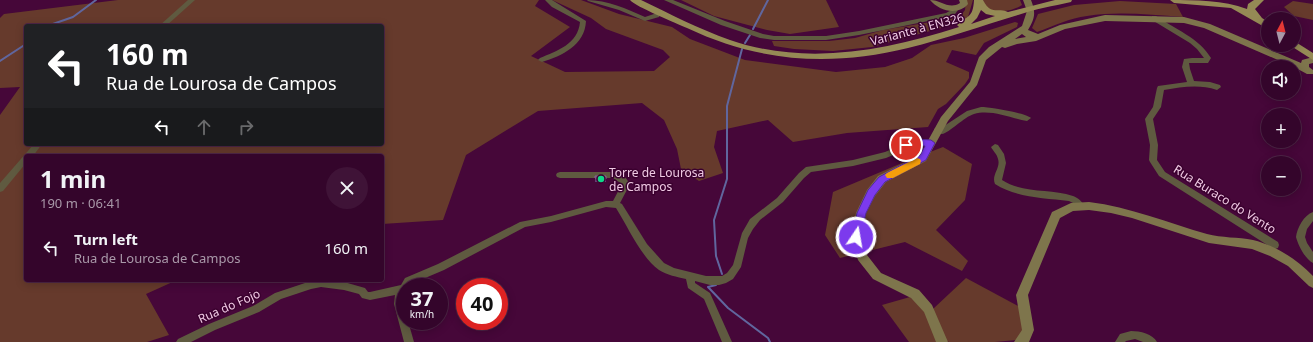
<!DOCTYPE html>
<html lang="en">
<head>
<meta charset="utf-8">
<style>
	:root { --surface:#34052b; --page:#3f1337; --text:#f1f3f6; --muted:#a999a9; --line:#4e2647 }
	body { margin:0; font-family:"Noto Sans",sans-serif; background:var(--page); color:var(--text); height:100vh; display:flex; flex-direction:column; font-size:15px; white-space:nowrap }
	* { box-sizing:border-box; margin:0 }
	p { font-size:13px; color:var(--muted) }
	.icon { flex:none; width:22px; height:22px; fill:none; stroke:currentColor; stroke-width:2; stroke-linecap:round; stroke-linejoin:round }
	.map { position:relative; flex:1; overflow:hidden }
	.drawer { position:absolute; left:24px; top:154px; width:360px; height:128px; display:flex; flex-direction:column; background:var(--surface); border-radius:4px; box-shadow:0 2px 10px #0003,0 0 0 1px var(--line) }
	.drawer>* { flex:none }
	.hud { position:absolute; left:24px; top:24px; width:360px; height:122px; border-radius:4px; box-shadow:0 2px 10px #0003,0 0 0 1px var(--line); background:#202124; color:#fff; overflow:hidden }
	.needle { width:26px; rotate:7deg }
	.tools { position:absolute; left:1261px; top:12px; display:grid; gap:8px }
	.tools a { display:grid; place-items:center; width:40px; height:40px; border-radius:50%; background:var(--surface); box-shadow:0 2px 10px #0003,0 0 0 1px var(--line); font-size:20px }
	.speed { position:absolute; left:396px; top:278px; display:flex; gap:8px; font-size:20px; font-weight:700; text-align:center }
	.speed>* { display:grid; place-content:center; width:52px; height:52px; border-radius:50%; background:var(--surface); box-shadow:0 2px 10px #0003,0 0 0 1px var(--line); line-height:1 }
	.speed small { font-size:10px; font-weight:400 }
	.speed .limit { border:6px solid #d22; background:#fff; color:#111 }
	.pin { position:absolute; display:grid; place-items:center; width:34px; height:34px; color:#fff; margin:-17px; border:2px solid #fff; border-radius:50%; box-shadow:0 1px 4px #0007 }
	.me { position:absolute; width:44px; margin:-22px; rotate:12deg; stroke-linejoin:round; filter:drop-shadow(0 0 3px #0008) }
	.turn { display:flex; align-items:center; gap:14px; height:84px; padding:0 16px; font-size:18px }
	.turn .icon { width:52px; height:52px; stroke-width:2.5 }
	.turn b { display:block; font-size:28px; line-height:34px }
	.lanes { display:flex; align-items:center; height:38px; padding:0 16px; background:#0003; justify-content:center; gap:20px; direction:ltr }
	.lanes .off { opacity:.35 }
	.round { display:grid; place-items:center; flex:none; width:42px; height:42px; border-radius:21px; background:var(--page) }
	.headline { display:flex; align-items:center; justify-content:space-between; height:68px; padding:0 16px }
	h1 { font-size:24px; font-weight:700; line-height:30px }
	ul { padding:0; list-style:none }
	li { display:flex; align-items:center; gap:12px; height:52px; padding:0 16px }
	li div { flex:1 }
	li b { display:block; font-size:15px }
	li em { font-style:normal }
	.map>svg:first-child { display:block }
	.green { fill:#663a2c; fill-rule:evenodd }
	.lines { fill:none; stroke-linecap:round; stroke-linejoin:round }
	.stream { stroke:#60669e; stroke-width:2 }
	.street { fill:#5f5a40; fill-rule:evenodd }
	.secondary { fill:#7e754c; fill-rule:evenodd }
	.primary { fill:#958a55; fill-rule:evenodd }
	.wall { fill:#693c75 }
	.building { fill:#774b81; stroke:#8a5f90 }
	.route { fill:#7c3aed; stroke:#51269a }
	.slow { fill:#f59e0b }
	.poi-dot { fill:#0fd98a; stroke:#3b002f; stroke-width:1.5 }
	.labels { text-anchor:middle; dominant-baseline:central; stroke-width:3; stroke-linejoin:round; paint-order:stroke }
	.street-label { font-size:12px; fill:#efc9e3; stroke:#3b002f }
	.poi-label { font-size:12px; fill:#efc9e3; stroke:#3b002f; text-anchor:start }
</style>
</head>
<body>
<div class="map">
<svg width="1313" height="342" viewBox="0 0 1313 342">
	<rect width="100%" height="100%" fill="#460739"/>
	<g class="green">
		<path d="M118 0H539L535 6 570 27 531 56 565 72 654 71 670 57 663 50 606 29 591 18 552 0H581L619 14 672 27 690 39 745 60 836 72 885 67 912 58 931 45 964 38 1015 22 1018 23 1017 27 984 43 976 55 952 50 946 62 969 72V78L965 84 946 104 938 109 928 127 847 133 793 142 768 120 717 131 714 147 723 173 699 181 681 169 677 149 664 120 642 103 538 111 466 155 443 220 382 224V156H26V280H177L146 294 169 335 147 342H0V115L20 87 0 88V18L4 14ZM26 26H382V144H26Z"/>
		<polygon points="681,0 826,0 839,27 790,34 767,30 714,16"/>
		<polygon points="966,0 973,0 968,17 952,25 872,47 833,51 794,49 774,46 772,41 829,41 855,38 883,30 960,17 965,10"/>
		<path d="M983 0H1020L1022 5C1013 11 1001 12 991 12L984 4Z"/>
		<path d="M1120 1 1176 4 1183 17C1151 15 1119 11 1087 16 1070 18 1054 26 1037 32L1032 28 1038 14 1074 5Z"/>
		<polygon points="1293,1 1313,4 1313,20 1294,16 1284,7"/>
		<polygon points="943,147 972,164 965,200 936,230 968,261 962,271 905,242 840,258 825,235 833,192 902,163"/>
		<polygon points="966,278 1020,307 1023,333 1016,340 995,342 949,342 943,339 933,309"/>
		<polygon points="910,297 924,310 939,342 909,342 882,305"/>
	</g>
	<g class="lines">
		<g class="stream">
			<polyline points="47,26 73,17 96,0"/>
			<polyline points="753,29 768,0"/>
			<polyline points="745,43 750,35"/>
			<polyline points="0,61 26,44"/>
			<polyline points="722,274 716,256 714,220 727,179 727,106 742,49"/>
			<polyline points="716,285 708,287 728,308 768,338 770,342"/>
		</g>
		<g class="street">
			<polygon points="188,0 195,0 166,26 159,26"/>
			<path d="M545 0H552L586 21C585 45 562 56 542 62L538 60 540 58C557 51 578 44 580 22L552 7Z"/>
			<path d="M587 0C607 0 627 9 645 17L657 13 660 15 659 17 645 21 619 10 588 1Z"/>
			<polygon points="664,0 673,0 725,21 763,34 774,36 826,36 859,31 946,13 955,8 958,10 955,14 948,17 859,35 826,40 774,40 760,38 721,25"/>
			<path d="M1152 16H1156C1175 29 1199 38 1211 58L1208 63H1189L1190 69 1194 81 1210 82 1220 85 1221 87 1217 90C1199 84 1182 87 1164 90L1161 107 1153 119 1158 145 1157 160 1165 172 1278 242 1279 245 1278 248 1275 249 1272 248 1159 176 1150 162 1149 160 1150 145 1145 119 1153 107 1157 88 1158 86 1187 82 1182 67 1184 59 1192 58H1204L1197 49 1190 43 1152 20Z"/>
			<path d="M981 107C990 107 1026 113 1031 118L1027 121C1010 118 991 109 974 114 964 117 949 133 942 134 939 134 936 132 934 130L935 128H941L967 111Z"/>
			<path d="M916 139 931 140 935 143 931 146 917 145 886 158 853 166 811 172 804 178 783 202 760 220 753 229 748 238 741 267 733 279 726 283 719 285H710L695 281V283L710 293 732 342H722L704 299 688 288 686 279C677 277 667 275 659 270 641 257 628 227 616 208L606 207 551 222 525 227 444 270 411 284 409 287H405V293L404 296 405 321H408L414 342H404L394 304 395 295 370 300 362 298 359 294 344 290 321 287 311 289 281 299 259 312 215 330 191 342H176L178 339 209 324 253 306 275 293 311 281 328 280 344 282 365 288 368 292H370L401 285 405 278 438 264 520 222 551 216 606 201H613L622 184 613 178H560L557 177 556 175 557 173 560 172H613L625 177 630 184 620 203 622 204 647 244 664 263 674 268 706 276H722L727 273 733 265 742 233 750 219 777 198 799 173 806 167 853 160 885 152Z"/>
			<polygon points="34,144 42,144 33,156 26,156 26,163 3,191 0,192 0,183"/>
			<path d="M995 144 998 145 1004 154 1006 163 1002 180C1024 194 1050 188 1073 196 1078 198 1082 201 1085 207L1084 209H1078L1073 203 1069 201C1044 198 1017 198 995 184 991 175 1001 168 998 159 997 154 993 151 991 147Z"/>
			<path d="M1313 212V221L1307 229 1305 237 1307 243 1313 252V263C1305 259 1298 245 1296 237 1297 228 1304 215 1313 212Z"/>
			<path d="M1131 331C1140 331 1153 334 1157 342H1143L1135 339 1126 341 1125 342H1115L1120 334Z"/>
		</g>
		<g class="secondary">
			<path d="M930 0C941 0 949 10 960 3L959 0H967L968 4C958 16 939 11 930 0Z"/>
			<path d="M1023 0H1031C1036 13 1035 18 1028 30L1038 34 1060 25 1105 15 1184 17 1210 24 1301 63 1302 60 1313 57V63L1309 64V67L1313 70V74H1307L1294 67 1204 28 1184 23 1105 21 1065 29 1036 41 1017 44 1005 48 1002 47 986 60 977 85 948 121 926 161 886 182 875 196 866 213 861 237 867 255 881 273 919 290 932 305 948 342H936L924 312 911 298 873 279 858 260 851 237 856 213 867 190 878 176 920 155 941 117 970 82 979 57 989 47 1022 26 1027 11ZM1022 34 1026 37 1015 39Z"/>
			<path d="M1089 202C1130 207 1168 223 1207 234 1222 238 1238 237 1253 240 1277 246 1296 259 1313 276V288L1309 286 1288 266 1270 256 1252 249 1209 243 1132 218 1111 213 1089 210 1073 211 1060 218 1028 295 1034 330 1029 342H1014L1022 330 1016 295 1052 212 1071 203Z"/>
		</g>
		<g class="primary">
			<path d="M630 0H641C670 14 699 29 730 40 806 66 884 51 959 27L957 25C967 15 973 19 974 0H983C991 16 997 7 1008 12L1055 0H1072L1071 2C1053 6 1035 9 1018 15 981 26 945 39 908 48 830 67 759 62 687 28 676 23 636 7 630 0ZM981 10 986 14 995 16 971 24 977 18Z"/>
			<path d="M1170 0C1196 0 1223 0 1247 9L1248 4 1254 0H1264L1255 9 1262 18 1268 22V29L1231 8 1174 3Z"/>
			<polygon points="1294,41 1313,53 1313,60 1291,46 1290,45 1294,45"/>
		</g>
	</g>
	<polygon class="wall" points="606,176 606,182 595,182 595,178"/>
	<polygon class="building" points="595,176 606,176 606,179 595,178"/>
	<polygon class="route" points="916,139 931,140 935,143 926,160 885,182 875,195 866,213 860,240 853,240 852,237 857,213 868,190 879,177 920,155 925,146 916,146 906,149 901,145 903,143"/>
	<polygon class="slow" points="917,158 920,159 921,161 920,164 893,178 887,178 885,175 887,173"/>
	<circle class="poi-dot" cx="601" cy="179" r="4"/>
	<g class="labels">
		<g class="street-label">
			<text transform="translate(917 29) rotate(-15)">Variante à EN326</text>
			<text transform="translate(1225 199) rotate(32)">Rua Buraco do Vento</text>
			<text transform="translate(229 306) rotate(-24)">Rua do Fojo</text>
		</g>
		<g class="poi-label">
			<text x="609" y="172">Torre de Lourosa<tspan x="609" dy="14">de Campos</tspan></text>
		</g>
	</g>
</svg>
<div class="tools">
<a><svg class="needle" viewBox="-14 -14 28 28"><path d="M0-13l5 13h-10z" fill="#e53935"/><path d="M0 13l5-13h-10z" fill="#a999a9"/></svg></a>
<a><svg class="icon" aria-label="sound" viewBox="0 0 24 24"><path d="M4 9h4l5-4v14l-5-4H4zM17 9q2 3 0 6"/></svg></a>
<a>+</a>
<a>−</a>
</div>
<div class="speed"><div>37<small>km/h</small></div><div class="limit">40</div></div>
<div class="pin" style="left:906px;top:145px;background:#d93025"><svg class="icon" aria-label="arrive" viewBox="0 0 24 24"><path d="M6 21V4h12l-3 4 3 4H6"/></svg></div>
<svg class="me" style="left:856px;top:237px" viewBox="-20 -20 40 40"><circle r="17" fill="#7c3aed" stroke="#fff" stroke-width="3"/><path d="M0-11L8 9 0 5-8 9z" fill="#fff"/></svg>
<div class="hud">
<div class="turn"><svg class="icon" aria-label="left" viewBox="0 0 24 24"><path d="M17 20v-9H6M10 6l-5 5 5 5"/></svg><div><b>160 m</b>Rua de Lourosa de Campos</div></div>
<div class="lanes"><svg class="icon" aria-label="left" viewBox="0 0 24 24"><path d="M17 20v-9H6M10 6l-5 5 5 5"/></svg><svg class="icon off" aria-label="ahead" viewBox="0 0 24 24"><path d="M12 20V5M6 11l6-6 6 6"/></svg><svg class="icon off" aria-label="right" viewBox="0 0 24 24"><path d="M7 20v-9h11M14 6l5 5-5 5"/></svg></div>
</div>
<section class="drawer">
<div class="headline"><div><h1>1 min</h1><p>190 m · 06:41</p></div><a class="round"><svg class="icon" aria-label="close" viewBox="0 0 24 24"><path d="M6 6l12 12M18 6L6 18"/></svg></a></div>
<ul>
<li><svg class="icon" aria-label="left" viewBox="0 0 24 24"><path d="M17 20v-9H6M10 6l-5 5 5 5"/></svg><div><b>Turn left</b><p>Rua de Lourosa de Campos</p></div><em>160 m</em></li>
</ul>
</section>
</div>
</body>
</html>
